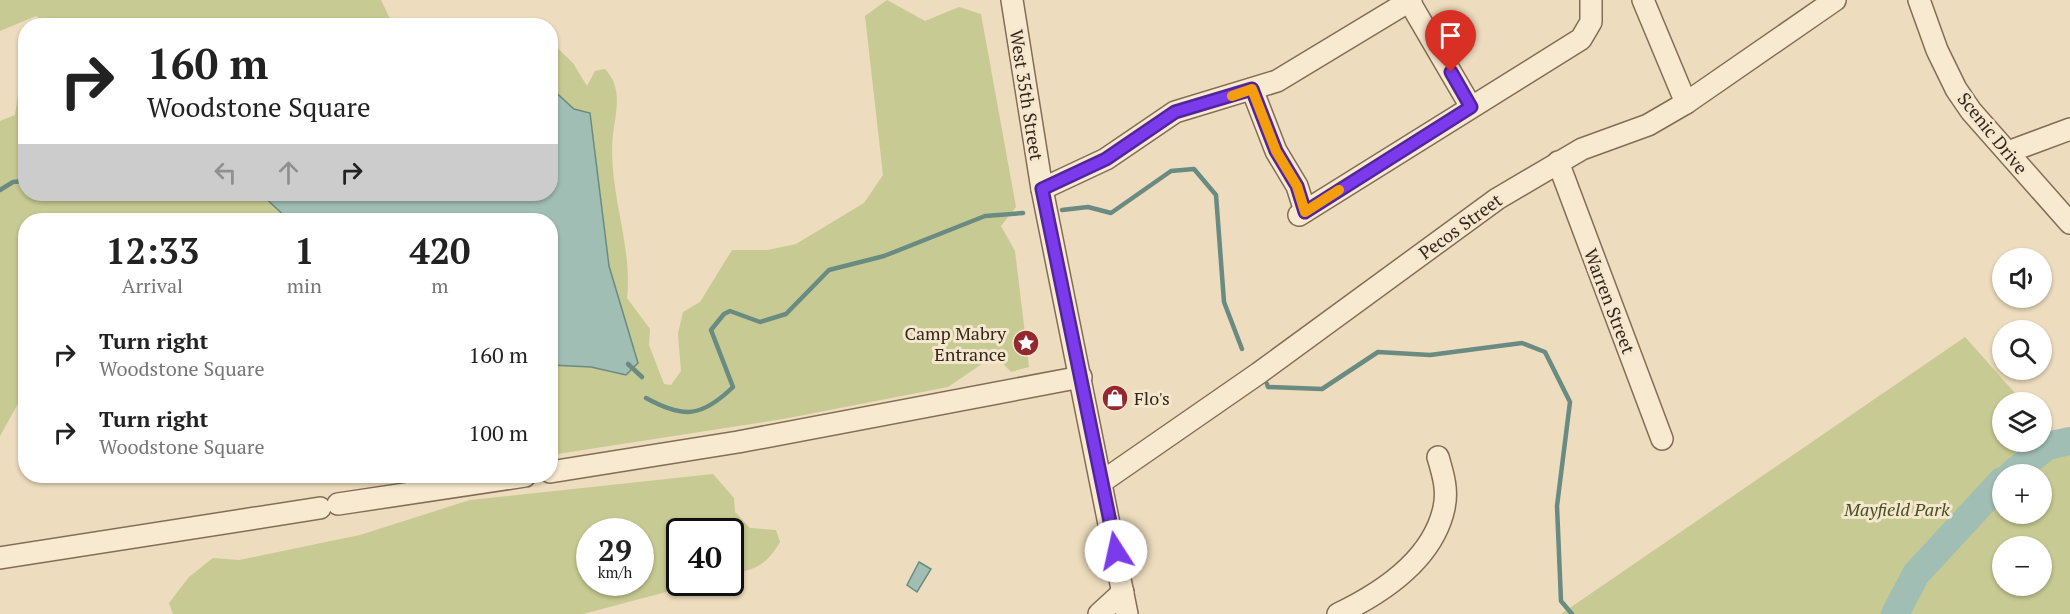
<!DOCTYPE html>
<html lang="en">
<head>
<meta charset="utf-8">
<style>
	:root { --surface:#fff; --page:#f6f6f6; --text:#222; --muted:#767676 }
	body { margin:0; font-family:"PT Serif",serif; background:var(--page); color:var(--text); height:100vh; display:flex; flex-direction:column; font-size:22px; white-space:nowrap }
	* { box-sizing:border-box; margin:0 }
	p { font-size:20px; color:var(--muted) }
	.icon { flex:none; width:33px; height:33px; fill:none; stroke:currentColor; stroke-width:2; stroke-linecap:round; stroke-linejoin:round }
	.map { position:relative; flex:1; overflow:hidden }
	.side { position:absolute; left:18px; top:213px; width:540px; height:270px; display:flex; flex-direction:column; background:var(--surface); border-radius:24px; box-shadow:0 2px 4px #0004 }
	.side>* { flex:none }
	.hud { position:absolute; left:18px; top:18px; width:540px; height:183px; border-radius:24px; box-shadow:0 2px 4px #0004; background:#fff; color:var(--text); overflow:hidden }
	.controls { position:absolute; left:1992px; top:248px; display:grid; gap:12px }
	.controls a { display:grid; place-items:center; width:60px; height:60px; border-radius:50%; background:var(--surface); box-shadow:0 2px 4px #0004; font-size:30px }
	.speed { position:absolute; left:576px; top:518px; display:flex; gap:12px; font-size:30px; font-weight:700; text-align:center }
	.speed>* { display:grid; place-content:center; width:78px; height:78px; border-radius:50%; background:var(--surface); box-shadow:0 2px 4px #0004; line-height:1 }
	.speed small { font-size:15px; font-weight:400 }
	.speed .limit { border:3px solid #111; border-radius:9px; background:#fff; color:#111 }
	.pin { position:absolute; display:grid; place-items:center; width:51px; height:51px; color:#fff; margin:-62px -26px; border-radius:50% 50% 50% 0; rotate:-45deg; box-shadow:0 0 6px #0007 }
	.pin .icon { rotate:45deg }
	.me { position:absolute; width:66px; margin:-33px; rotate:350deg; stroke-linejoin:round; filter:drop-shadow(0 0 4px #0008) }
	.turn { display:flex; align-items:center; gap:21px; height:126px; padding:0 30px; font-size:27px }
	.turn .icon { width:78px; height:78px; stroke-width:2.5 }
	.turn b { display:block; font-size:42px; line-height:51px }
	.lanes { display:flex; align-items:center; height:57px; padding:0 30px; background:#0003; justify-content:center; gap:30px; direction:ltr }
	.lanes .off { opacity:.35 }
	.eta { display:flex; justify-content:space-evenly; align-items:center; height:102px; text-align:center }
	.eta b { font-size:36px; font-weight:700; line-height:42px }
	ul { padding:0; list-style:none }
	li { display:flex; align-items:center; gap:18px; height:78px; padding:0 30px }
	li div { flex:1 }
	li b { display:block; font-size:22px }
	li em { font-style:normal }
	.map>svg:first-child { display:block }
	.green { fill:#c7ca92; fill-rule:evenodd }
	.water { fill:#a1beb4; stroke:#698b81; stroke-width:1.5 }
	.lines { fill:none; stroke-linecap:round; stroke-linejoin:round }
	.stream { stroke:#698b81; stroke-width:4.5 }
	.river { stroke:#a1beb4; stroke-width:28 }
	.minor-casing { stroke:#846d57; stroke-width:24 }
	.minor { stroke:#f8ead0; stroke-width:21 }
	.route-casing { stroke:#51269a; stroke-width:15 }
	.route { stroke:#7c3aed; stroke-width:10 }
	.slow { stroke:#f59e0b; stroke-width:10 }
	.labels { text-anchor:middle; dominant-baseline:central; stroke-width:6; stroke-linejoin:round; paint-order:stroke }
	.street-label { font-size:18px; fill:#34261b; stroke:#f4e7cd }
	.poi-label { font-size:18px; fill:#34261b; stroke:#f4e7cd; text-anchor:end }
	.park-label { font-size:18px; font-style:italic; fill:#475022; stroke:#f4e7cd }
</style>
</head>
<body>
<div class="map">
<svg width="2070" height="614" viewBox="0 0 2070 614">
	<rect width="100%" height="100%" fill="#eddcbd"/>
	<g class="green">
		<polygon points="0,0 381,0 392,23 52,26 36,16 0,31"/>
		<path d="M887 0 925 21 959 7 981 14 1016 207 1001 226 1015 251 1029 367 1011 372 995 355 948 387 783 419 551 455V365L591 367 626 375 638 363 609 266 590 113 574 109 551 88 550 41 573 63 587 86 595 71 605 69C623 88 616 111 613 134 607 189 633 244 627 298L650 329 649 345 664 384 671 385 681 371 678 334 683 312 700 302 732 250H768L796 244 864 203 883 175 865 16Z"/>
		<polygon points="25,93 26,194 261,194 289,220 26,220 25,391 0,436 0,121 15,115 18,95"/>
		<path d="M1965 337 2023 402H2002V441H2042V423L2070 455V614H1561ZM2002 474H2042V513H2002ZM2002 546H2042V585H2002Z"/>
		<path d="M713 474 734 498 735 512 750 528 776 530 780 542C766 566 756 568 731 575L730 531H680V582H704L583 614H173L169 603 189 577 213 558 239 560 360 535 470 500ZM590 531H640V582H590Z"/>
	</g>
	<g class="water">
		<polygon points="551,88 574,109 590,113 609,266 638,363 626,375 591,367 551,365 550,220 289,220 261,194 550,194"/>
		<polygon points="919,562 931,569 917,592 907,585"/>
	</g>
	<g class="lines">
		<g class="stream">
			<polyline points="0,190 13,182 26,181"/>
			<polyline points="1062,210 1088,207 1111,213 1171,171 1194,169 1216,195 1224,302 1242,349"/>
			<polyline points="628,364 642,377"/>
			<polyline points="1267,384 1268,387 1322,389 1378,352 1430,355 1522,343 1545,352 1570,402 1557,506 1561,601 1572,614"/>
			<path d="M646 398C684 419 702 417 733 387L711 330 724 314 730 311 760 322 786 314 829 270 884 256 985 216 1023 213"/>
		</g>
		<g class="river">
			<polyline points="2012,474 2047,446 2070,441"/>
			<polyline points="1895,614 1916,574 2002,481"/>
		</g>
		<defs>
			<g id="minor">
				<polyline points="1012,0 1042,189 1127,614"/>
				<polyline points="1643,0 1686,103"/>
				<polyline points="1919,0 1937,50 1956,89 1971,111 2070,223"/>
				<polyline points="1409,1 1471,107"/>
				<polyline points="1252,89 1276,151 1297,186 1305,211"/>
				<polyline points="2008,152 2070,129"/>
				<polyline points="1558,162 1662,439"/>
				<polyline points="1042,189 1106,159 1175,112 1277,81 1411,0"/>
				<polyline points="1299,215 1581,39 1591,22 1591,0"/>
				<polyline points="550,472 738,442 1081,377"/>
				<polyline points="1103,481 1259,373 1497,199 1582,149 1648,125 1686,103 1835,0"/>
				<polyline points="338,504 525,476"/>
				<polyline points="0,558 320,508"/>
				<polyline points="1099,614 1123,592"/>
				<path d="M1338 614C1382 593 1433 559 1444 508 1448 490 1443 474 1438 457"/>
			</g>
		</defs>
		<use href="#minor" class="minor-casing"/>
		<use href="#minor" class="minor"/>
	</g>
	<g class="lines">
		<defs>
			<polyline id="route" points="1116,551 1042,189 1106,159 1175,112 1252,89 1276,151 1297,186 1305,212 1471,107 1451,72"/>
		</defs>
		<use href="#route" class="route-casing"/>
		<use href="#route" class="route"/>
		<polyline class="slow" points="1232,96 1252,89 1276,151 1297,186 1305,212 1339,190"/>
	</g>
	<defs>
		<symbol id="sight-disc" viewBox="-11 -11 22 22"><circle r="9.5" fill="#93282e" stroke="#f4e7cd"/><path d="M0-6L1.8-2.2L6-1.7L2.9 1.2L3.7 5.4L0 3.3L-3.7 5.4L-2.9 1.2L-6-1.7L-1.8-2.2Z" fill="#fff"/></symbol>
		<symbol id="shop-disc" viewBox="-11 -11 22 22"><circle r="9.5" fill="#93282e" stroke="#f4e7cd"/><path d="M-5-2.5h2.3a2.7 3.5 0 0 1 5.4 0H5L5.5 6h-11ZM-1.5-2.5h3a1.5 2.3 0 0 0-3 0Z" fill="#fff"/></symbol>
	</defs>
	<g fill-rule="evenodd">
		<use href="#sight-disc" x="1011" y="328" width="30" height="30"/>
		<use href="#shop-disc" x="1100" y="383" width="30" height="30"/>
	</g>
	<g class="labels">
		<g class="street-label">
			<text transform="translate(1027 95) rotate(81)">West 35th Street</text>
			<text transform="translate(1993 133) rotate(51)">Scenic Drive</text>
			<text transform="translate(1460 226) rotate(-36)">Pecos Street</text>
			<text transform="translate(1610 301) rotate(69)">Warren Street</text>
		</g>
		<g class="poi-label">
			<text x="1006" y="333">Camp Mabry<tspan x="1006" dy="21">Entrance</tspan></text>
			<text x="1134" y="398" text-anchor="start">Flo's</text>
		</g>
		<g class="park-label">
			<text x="1897" y="509">Mayfield Park</text>
		</g>
	</g>
</svg>
<div class="controls">
<a><svg class="icon" aria-label="sound" viewBox="0 0 24 24"><path d="M4 9h4l5-4v14l-5-4H4zM17 9q2 3 0 6"/></svg></a>
<a><svg class="icon" aria-label="search" viewBox="0 0 24 24"><circle cx="10" cy="10" r="6"/><path d="M15 15l6 6"/></svg></a>
<a><svg class="icon" aria-label="layers" viewBox="0 0 24 24"><path d="M12 4l9 5-9 5-9-5zM3 14l9 5 9-5"/></svg></a>
<a>+</a>
<a>−</a>
</div>
<div class="speed"><div>29<small>km/h</small></div><div class="limit">40</div></div>
<div class="pin" style="left:1451px;top:72px;background:#d93025"><svg class="icon" aria-label="arrive" viewBox="0 0 24 24"><path d="M6 21V4h12l-3 4 3 4H6"/></svg></div>
<svg class="me" style="left:1116px;top:551px" viewBox="-20 -20 40 40"><circle r="19" fill="#fff"/><path d="M0-13L10 11 0 6-10 11z" fill="#7c3aed"/></svg>
<div class="hud">
<div class="turn"><svg class="icon" aria-label="right" viewBox="0 0 24 24"><path d="M7 20v-9h11M14 6l5 5-5 5"/></svg><div><b>160 m</b>Woodstone Square</div></div>
<div class="lanes"><svg class="icon off" aria-label="left" viewBox="0 0 24 24"><path d="M17 20v-9H6M10 6l-5 5 5 5"/></svg><svg class="icon off" aria-label="ahead" viewBox="0 0 24 24"><path d="M12 20V5M6 11l6-6 6 6"/></svg><svg class="icon" aria-label="right" viewBox="0 0 24 24"><path d="M7 20v-9h11M14 6l5 5-5 5"/></svg></div>
</div>
<section class="side">
<div class="eta">
<div><b>12:33</b><p>Arrival</p></div>
<div><b>1</b><p>min</p></div>
<div><b>420</b><p>m</p></div>
</div>
<ul>
<li><svg class="icon" aria-label="right" viewBox="0 0 24 24"><path d="M7 20v-9h11M14 6l5 5-5 5"/></svg><div><b>Turn right</b><p>Woodstone Square</p></div><em>160 m</em></li>
<li><svg class="icon" aria-label="right" viewBox="0 0 24 24"><path d="M7 20v-9h11M14 6l5 5-5 5"/></svg><div><b>Turn right</b><p>Woodstone Square</p></div><em>100 m</em></li>
</ul>
</section>
</div>
</body>
</html>
